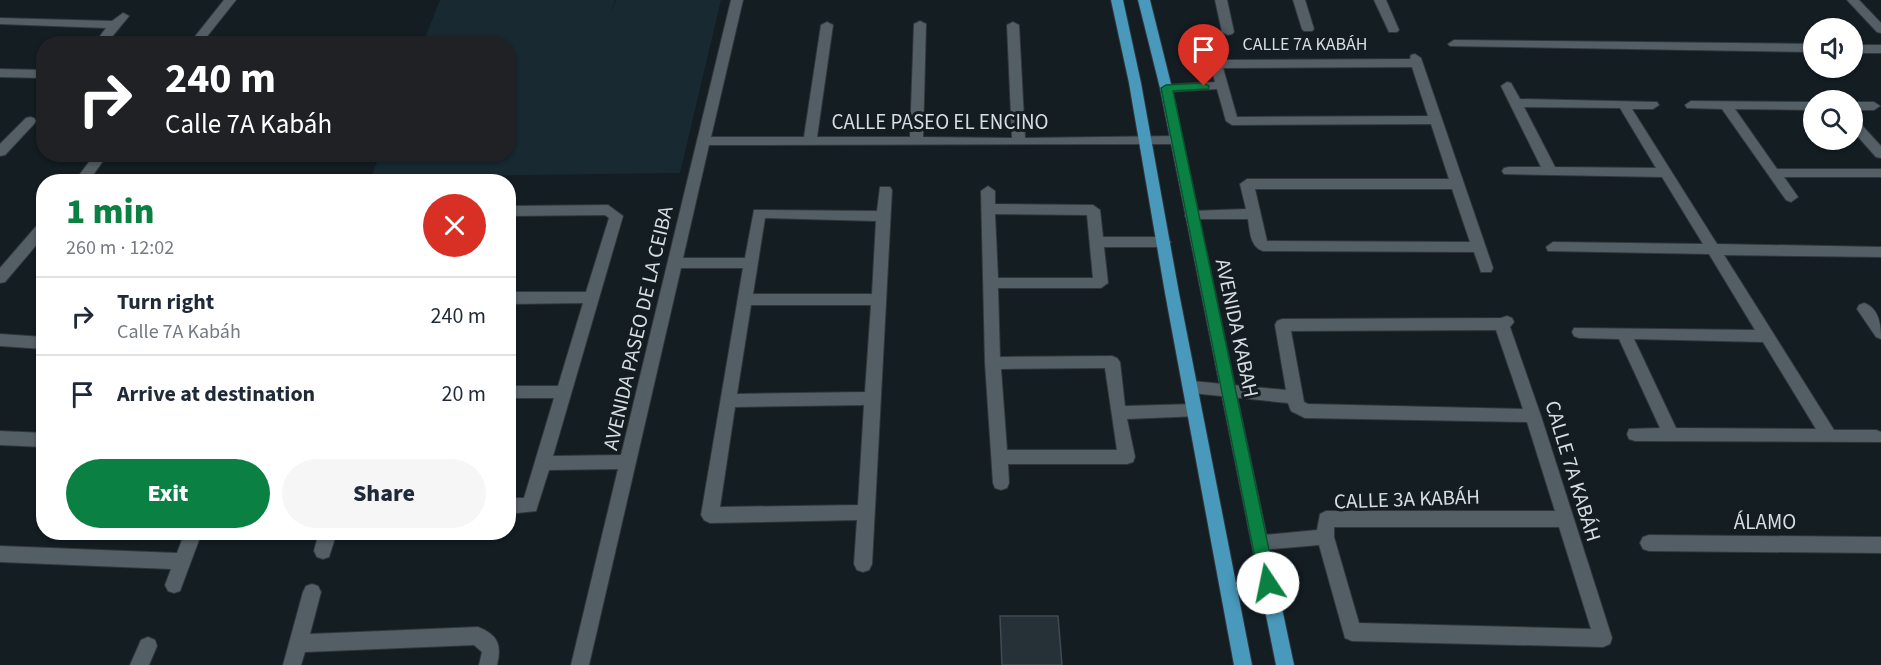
<!DOCTYPE html>
<html lang="en">
<head>
<meta charset="utf-8">
<style>
	:root { --surface:#fff; --page:#f6f6f7; --text:#1f2937; --muted:#747a83; --line:#e0e1e3; --accent:#0b8043 }
	body { margin:0; font-family:"Source Sans 3",sans-serif; background:var(--page); color:var(--text); height:100vh; display:flex; flex-direction:column; font-size:22px; white-space:nowrap }
	* { box-sizing:border-box; margin:0 }
	p { font-size:20px; color:var(--muted) }
	.icon { flex:none; width:33px; height:33px; fill:none; stroke:currentColor; stroke-width:2; stroke-linecap:round; stroke-linejoin:round }
	.map { position:relative; flex:1; overflow:hidden }
	.sheet { position:absolute; left:36px; top:174px; width:480px; height:366px; display:flex; flex-direction:column; background:var(--surface); border-radius:24px; box-shadow:0 2px 4px #0004 }
	.sheet>* { flex:none }
	.guide { position:absolute; left:36px; top:36px; width:480px; height:126px; border-radius:24px; box-shadow:0 2px 4px #0004; background:#202124; color:#fff; overflow:hidden }
	.controls { position:absolute; left:1803px; top:18px; display:grid; gap:12px }
	.controls a { display:grid; place-items:center; width:60px; height:60px; border-radius:50%; background:var(--surface); box-shadow:0 2px 4px #0004; font-size:30px }
	.pin { position:absolute; display:grid; place-items:center; width:51px; height:51px; color:#fff; margin:-62px -26px; border-radius:50% 50% 50% 0; rotate:-45deg; box-shadow:0 0 6px #0007 }
	.pin .icon { rotate:45deg }
	.me { position:absolute; width:66px; margin:-33px; rotate:349deg; stroke-linejoin:round; filter:drop-shadow(0 0 4px #0008) }
	.turn { display:flex; align-items:center; gap:21px; height:126px; padding:0 30px; font-size:27px }
	.turn .icon { width:78px; height:78px; stroke-width:2.5 }
	.turn b { display:block; font-size:42px; line-height:51px }
	.round { display:grid; place-items:center; flex:none; width:63px; height:63px; border-radius:32px; background:var(--page) }
	.summary { display:flex; align-items:center; justify-content:space-between; height:102px; padding:0 30px }
	h1 { font-size:36px; font-weight:800; line-height:45px; color:var(--accent) }
	.button { display:flex; gap:12px; margin-top:auto; padding:12px 30px }
	.button a { flex:1; height:69px; border-radius:36px; background:var(--accent); color:#fff; font-size:24px; font-weight:800; line-height:69px; text-align:center }
	.button a+a { background:var(--page); color:var(--text) }
	ul { padding:0; list-style:none }
	li { display:flex; align-items:center; gap:18px; height:78px; padding:0 30px; border-top:2px solid var(--line) }
	li div { flex:1 }
	li b { display:block; font-size:22px }
	li em { font-style:normal }
	.map>svg:first-child { display:block }
	.built { fill:#182932 }
	.building { fill:#263137; stroke:#404b51; stroke-width:1.5 }
	.lines { fill:none; stroke-linecap:round; stroke-linejoin:round }
	.minor-casing { stroke:#31363b; stroke-width:2 }
	.major-casing { stroke:#31363b; stroke-width:2 }
	.minor { fill:#535f65; fill-rule:evenodd }
	.major { fill:#4899bc; fill-rule:evenodd }
	.route { fill:#0b8043; stroke:#07532c; stroke-width:1.5 }
	.labels { text-anchor:middle; dominant-baseline:central; stroke-width:6; stroke-linejoin:round; paint-order:stroke }
	.far-street-label { font-size:18px; fill:#d7dee2; stroke:#131d22 }
	.street-label { font-size:21px; fill:#d7dee2; stroke:#131d22 }
</style>
</head>
<body>
<div class="map">
<svg width="1881" height="665" viewBox="0 0 1881 665">
	<rect width="100%" height="100%" fill="#131d22"/>
	<polygon class="built" points="440,0 615,0 609,18 616,0 721,0 680,173 371,177 380,155 508,154 508,44 423,43"/>
	<polygon class="building" points="1000,616 1058,616 1062,665 1002,665"/>
	<g class="lines">
		<defs>
			<g id="minor">
				<polygon points="224,0 236,0 201,44 189,44"/>
				<path d="M731 0H743L711 137H804L821 25 827 22 833 25 817 137H910L914 24 920 21 926 24 923 137 1012 138 1007 25 1013 22 1019 25 1025 138 1177 136 1183 140 1177 144 709 145 683 258H745L754 210 877 211 880 187H890L892 190 872 564 869 570 863 572 857 570 854 564 857 520 710 523 704 520 701 515 743 268H681L589 665H571L618 469 549 470 536 511 508 514V498H524L554 398H508V386H558L583 303 508 304V292H586L609 218 605 215 508 216V206L608 205 623 216 553 456 621 455ZM765 218 876 221 872 294H753ZM751 305H871L865 392 737 394ZM864 405 858 505 720 507 735 407Z"/>
				<polygon points="1215,0 1227,0 1234,32 1232,34 1228,35 1222,32"/>
				<polygon points="1293,0 1305,0 1314,29 1312,31 1304,31 1302,29"/>
				<polygon points="1374,0 1386,0 1399,30 1397,32 1389,32"/>
				<polygon points="1847,0 1859,0 1881,23 1881,33 1877,32"/>
				<polygon points="123,13 129,16 106,44 94,44 106,28 0,24 0,18 112,21"/>
				<polygon points="1454,40 1814,44 1814,52 1450,46 1448,44"/>
				<rect x="1852" y="45" width="29" height="8"/>
				<path d="M1415 54 1421 58 1493 268 1491 272H1481L1474 252 1263 251C1250 247 1250 231 1248 219H1187L1185 216 1187 213 1192 211 1246 209 1240 184 1247 179H1449L1431 124 1232 125 1226 121 1217 89 1166 92 1162 91V85L1215 82 1210 64 1216 60 1410 59 1411 55ZM1412 67 1428 116 1237 117 1223 68ZM1255 189H1452L1470 242 1267 241Z"/>
				<polygon points="0,69 44,70 44,78 0,77"/>
				<path d="M1507 82 1511 83 1520 99 1657 102 1659 105 1653 109H1632L1717 244 1881 247V257L1724 255 1834 430H1876L1881 432V442L1635 441 1629 439 1627 434 1629 429 1660 428 1619 339 1579 338 1574 336 1572 332 1574 328 1755 330 1709 254 1548 251 1546 247 1553 242 1703 244 1662 177 1504 174 1502 171 1504 168 1509 167H1541L1501 86ZM1524 107 1620 108 1656 168 1555 167ZM1634 339 1763 342 1816 429 1676 428Z"/>
				<polygon points="1691,101 1814,102 1814,110 1735,109 1777,169 1881,169 1881,177 1784,177 1798,197 1791,202 1786,200 1722,109 1687,108 1685,105"/>
				<polygon points="1852,102 1874,102 1880,106 1874,110 1852,110"/>
				<polygon points="30,117 34,118 36,121 34,124 5,155 0,156 0,144 26,118"/>
				<polygon points="1852,118 1856,119 1881,146 1881,158 1876,157 1852,130"/>
				<polygon points="95,154 108,154 88,182 74,182"/>
				<path d="M988 186 995 191V204L1093 205 1100 210 1103 237H1164L1171 242 1164 247H1104L1108 283 1101 288H998L1000 357 1112 356 1117 358 1120 362 1125 406 1194 404 1200 406 1202 411 1200 416 1127 419 1135 457 1133 462 1127 464H1008L1009 483 1007 488 1001 490 995 488 993 483 985 363 981 191ZM995 214 1087 215 1093 278H998ZM1105 368 1117 450H1007L1001 369Z"/>
				<polygon points="44,221 44,236 5,282 0,283 0,268 39,223"/>
				<path d="M1864 303C1879 308 1881 325 1881 339L1876 337 1857 309 1859 305Z"/>
				<path d="M1507 316 1512 318 1514 322 1510 327 1541 416 1612 638 1610 644 1603 647 1352 641 1345 638 1319 545 1260 550 1254 548 1251 542 1254 536 1317 530 1320 514 1326 511H1555L1527 422 1305 418 1291 411 1288 403 1192 393 1186 391 1184 387 1186 383 1192 381 1286 390 1275 325 1277 321 1282 319 1501 318ZM1496 330 1523 409 1308 404 1304 402 1291 331ZM1334 527H1559L1591 629 1359 623 1334 537Z"/>
				<polygon points="0,334 44,337 44,349 0,346"/>
				<polygon points="0,431 44,433 44,447 0,445"/>
				<polygon points="185,532 202,532 180,591 174,593 168,591 165,585 171,569 0,562 0,546 177,553"/>
				<polygon points="319,532 337,532 329,557 323,559 317,557 314,551"/>
				<polygon points="1649,535 1881,537 1881,553 1649,551 1643,549 1640,543 1643,537"/>
				<path d="M312 584 318 586 321 592 310 634 478 627C498 635 502 645 497 665H479L482 652 474 645 305 652 301 665H283L303 592 306 586Z"/>
				<polygon points="148,637 155,640 157,646 149,665 130,665 141,640"/>
			</g>
			<g id="major">
				<polygon points="1111,0 1123,0 1141,83 1179,293 1252,665 1234,665 1165,293 1129,83"/>
				<polygon points="1138,0 1150,0 1172,88 1294,665 1276,665 1160,88"/>
			</g>
		</defs>
		<use href="#minor" class="minor-casing"/>
		<use href="#major" class="major-casing"/>
		<use href="#minor" class="minor"/>
		<use href="#major" class="major"/>
	</g>
	<polygon class="route" points="1204,83 1209,86 1208,89 1173,91 1276,583 1274,589 1268,591 1262,589 1260,583 1161,88 1166,85"/>
	<g class="labels">
		<g class="far-street-label">
			<text x="1305" y="44">CALLE 7A KABÁH</text>
		</g>
		<g class="street-label">
			<text x="940" y="122">CALLE PASEO EL ENCINO</text>
			<text transform="translate(638 328) rotate(-77)">AVENIDA PASEO DE LA CEIBA</text>
			<text transform="translate(1237 328) rotate(78)">AVENIDA KABAH</text>
			<text transform="translate(1573 471) rotate(73)">CALLE 7A KABÁH</text>
			<text transform="translate(1407 499) rotate(-2)">CALLE 3A KABÁH</text>
			<text x="1765" y="522">ÁLAMO</text>
		</g>
	</g>
</svg>
<div class="controls">
<a><svg class="icon" aria-label="sound" viewBox="0 0 24 24"><path d="M4 9h4l5-4v14l-5-4H4zM17 9q2 3 0 6"/></svg></a>
<a><svg class="icon" aria-label="search" viewBox="0 0 24 24"><circle cx="10" cy="10" r="6"/><path d="M15 15l6 6"/></svg></a>
</div>
<div class="pin" style="left:1204px;top:86px;background:#d93025"><svg class="icon" aria-label="arrive" viewBox="0 0 24 24"><path d="M6 21V4h12l-3 4 3 4H6"/></svg></div>
<svg class="me" style="left:1268px;top:583px" viewBox="-20 -20 40 40"><circle r="19" fill="#fff"/><path d="M0-13L10 11 0 6-10 11z" fill="#0b8043"/></svg>
<div class="guide">
<div class="turn"><svg class="icon" aria-label="right" viewBox="0 0 24 24"><path d="M7 20v-9h11M14 6l5 5-5 5"/></svg><div><b>240 m</b>Calle 7A Kabáh</div></div>
</div>
<section class="sheet">
<div class="summary"><div><h1>1 min</h1><p>260 m · 12:02</p></div><a class="round" style="background:#d93025;color:#fff"><svg class="icon" aria-label="close" viewBox="0 0 24 24"><path d="M6 6l12 12M18 6L6 18"/></svg></a></div>
<ul>
<li><svg class="icon" aria-label="right" viewBox="0 0 24 24"><path d="M7 20v-9h11M14 6l5 5-5 5"/></svg><div><b>Turn right</b><p>Calle 7A Kabáh</p></div><em>240 m</em></li>
<li><svg class="icon" aria-label="arrive" viewBox="0 0 24 24"><path d="M6 21V4h12l-3 4 3 4H6"/></svg><div><b>Arrive at destination</b></div><em>20 m</em></li>
</ul>
<div class="button"><a>Exit</a><a>Share</a></div>
</section>
</div>
</body>
</html>
